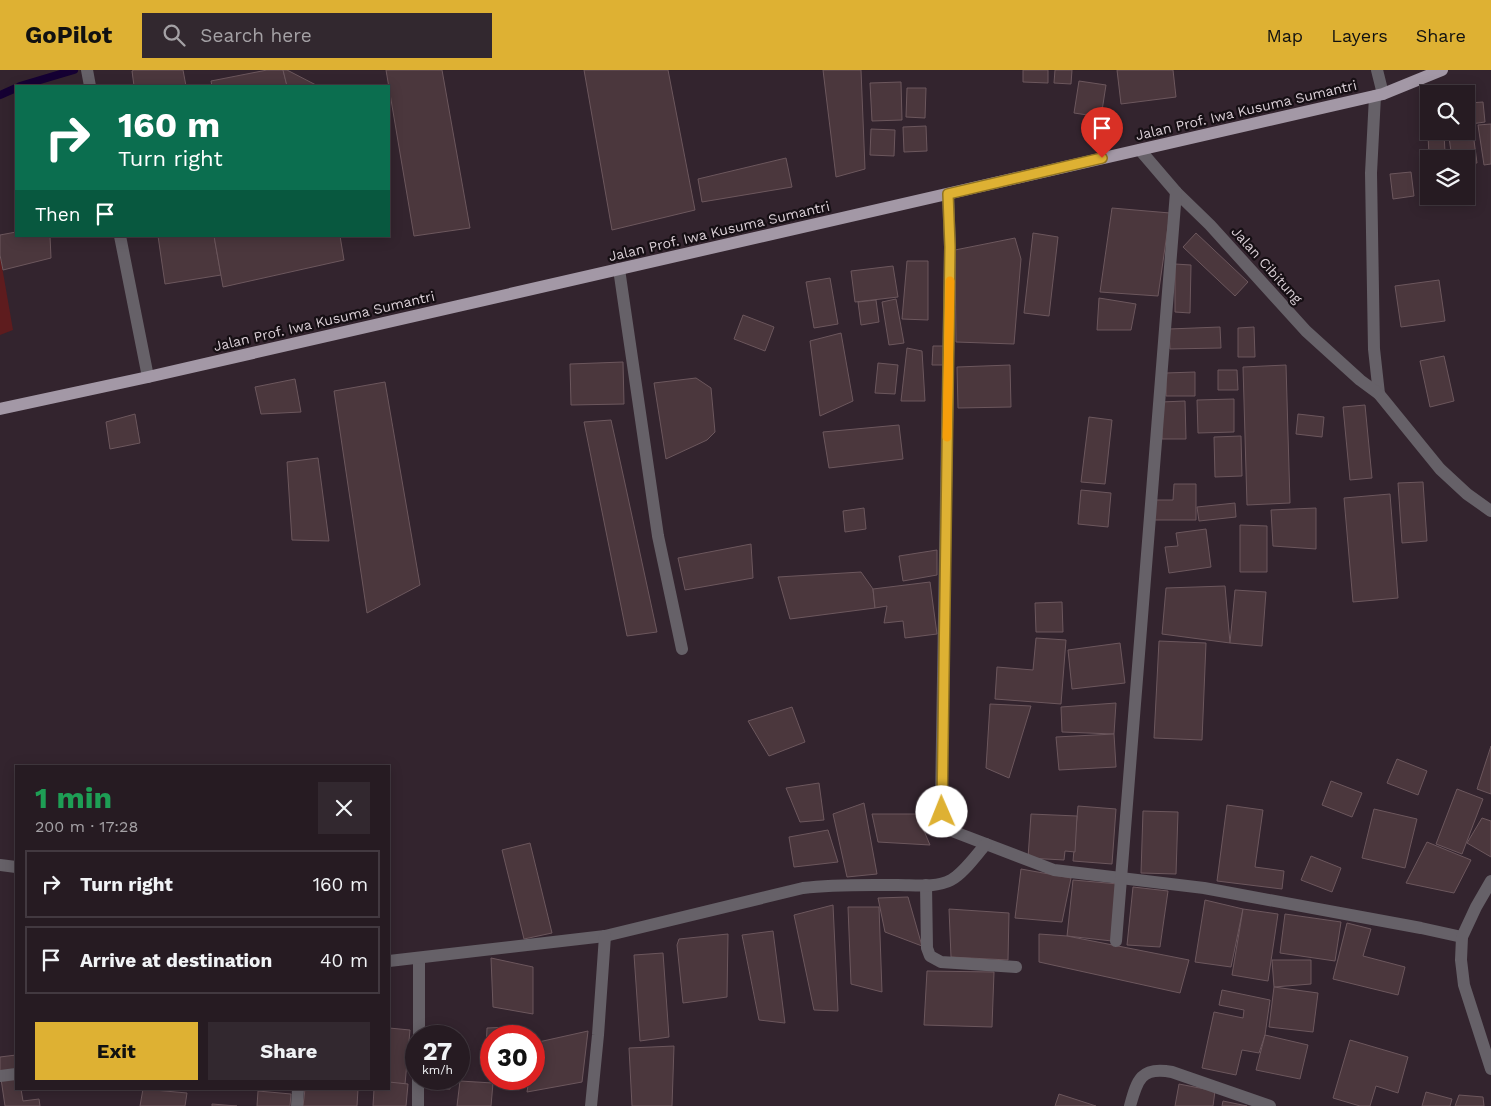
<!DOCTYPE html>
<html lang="en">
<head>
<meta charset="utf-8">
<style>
	:root { --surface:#261b22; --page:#32282f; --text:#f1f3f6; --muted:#a4a1a5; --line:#423940; --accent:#deb133 }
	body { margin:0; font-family:"Work Sans",sans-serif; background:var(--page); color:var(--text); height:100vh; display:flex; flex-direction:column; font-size:19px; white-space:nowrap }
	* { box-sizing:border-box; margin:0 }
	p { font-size:16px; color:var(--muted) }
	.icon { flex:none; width:28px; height:28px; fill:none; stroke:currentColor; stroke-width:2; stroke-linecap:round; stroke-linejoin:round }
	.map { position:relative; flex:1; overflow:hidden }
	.details { position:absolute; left:15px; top:695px; width:375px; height:325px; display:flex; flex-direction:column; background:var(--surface); border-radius:0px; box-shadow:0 2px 12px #0003,0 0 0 1px var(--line) }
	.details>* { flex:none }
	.hud { position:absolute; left:15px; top:15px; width:375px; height:152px; border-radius:0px; box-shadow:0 2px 12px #0003,0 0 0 1px var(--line); background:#0b6e4f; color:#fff; overflow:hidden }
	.buttons { position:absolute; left:1420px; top:15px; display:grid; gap:10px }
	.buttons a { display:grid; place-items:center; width:55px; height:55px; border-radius:0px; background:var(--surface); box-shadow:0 2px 12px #0003,0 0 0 1px var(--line); font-size:25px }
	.speed { position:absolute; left:405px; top:955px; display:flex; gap:10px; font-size:25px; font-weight:700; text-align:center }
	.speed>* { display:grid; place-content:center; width:65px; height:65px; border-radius:50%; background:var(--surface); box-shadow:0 2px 12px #0003,0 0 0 1px var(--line); line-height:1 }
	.speed small { font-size:12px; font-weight:400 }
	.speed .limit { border:8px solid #d22; background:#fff; color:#111 }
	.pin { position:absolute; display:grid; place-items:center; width:42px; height:42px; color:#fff; margin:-51px -21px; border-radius:50% 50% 50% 0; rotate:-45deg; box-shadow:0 0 5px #0007 }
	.pin .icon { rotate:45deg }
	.me { position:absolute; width:55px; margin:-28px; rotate:359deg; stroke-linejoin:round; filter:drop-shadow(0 0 4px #0008) }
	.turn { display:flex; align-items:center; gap:18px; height:105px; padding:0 20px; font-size:22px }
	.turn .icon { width:65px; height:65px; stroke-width:2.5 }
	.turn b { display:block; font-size:35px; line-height:42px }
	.then { display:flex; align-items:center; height:48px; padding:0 20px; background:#0003; gap:10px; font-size:19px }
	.round { display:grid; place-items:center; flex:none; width:52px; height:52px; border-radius:0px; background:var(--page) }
	.head { display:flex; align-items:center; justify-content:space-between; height:85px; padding:0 20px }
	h1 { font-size:30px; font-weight:700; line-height:38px; color:#1e9e55 }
	.action { display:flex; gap:10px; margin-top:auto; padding:10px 20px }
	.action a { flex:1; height:58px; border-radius:0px; background:var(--accent); color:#111; font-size:20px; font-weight:700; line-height:58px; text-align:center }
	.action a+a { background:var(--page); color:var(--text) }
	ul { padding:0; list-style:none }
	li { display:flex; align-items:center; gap:15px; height:68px; margin:0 10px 8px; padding:0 10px; border:2px solid var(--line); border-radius:0px }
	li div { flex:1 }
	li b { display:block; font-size:19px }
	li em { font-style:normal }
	header { display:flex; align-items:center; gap:30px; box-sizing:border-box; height:70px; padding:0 25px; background:var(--accent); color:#111 }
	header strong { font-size:24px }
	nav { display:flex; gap:28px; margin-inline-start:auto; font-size:18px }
	.search { width:350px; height:45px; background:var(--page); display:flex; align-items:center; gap:12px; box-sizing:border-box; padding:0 18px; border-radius:0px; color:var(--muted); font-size:19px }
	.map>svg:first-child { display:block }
	.green { fill:#5e1c1e }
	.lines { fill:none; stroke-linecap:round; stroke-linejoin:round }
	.stream { stroke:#150033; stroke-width:8 }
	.building { fill:#4b373d; stroke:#6c575d }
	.minor { stroke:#666168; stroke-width:12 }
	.major { stroke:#a398a6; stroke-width:12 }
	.route-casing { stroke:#907321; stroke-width:12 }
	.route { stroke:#deb133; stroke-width:9 }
	.slow { stroke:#f59e0b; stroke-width:9 }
	.labels { text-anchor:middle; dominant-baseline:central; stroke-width:4.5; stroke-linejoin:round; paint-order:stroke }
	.street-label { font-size:14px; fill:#d9ced5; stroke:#160f14 }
</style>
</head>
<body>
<header>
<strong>GoPilot</strong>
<div class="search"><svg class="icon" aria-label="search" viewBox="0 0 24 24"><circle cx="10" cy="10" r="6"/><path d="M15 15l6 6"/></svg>Search here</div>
<nav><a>Map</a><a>Layers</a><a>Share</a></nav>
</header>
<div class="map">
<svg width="1491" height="1036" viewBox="0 0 1491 1036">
	<rect width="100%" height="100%" fill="#33242e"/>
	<polygon class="green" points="0,185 13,260 0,265"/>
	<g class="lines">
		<g class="stream">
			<polyline points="20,16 74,0"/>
			<polyline points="0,25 16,18"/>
		</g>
	</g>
	<g class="building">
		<polygon points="134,0 183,0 186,16 134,16 132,1"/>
		<polygon points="267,0 283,0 287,16 212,16 211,11"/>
		<polygon points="283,0 287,0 316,15 316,16 287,16"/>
		<polygon points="386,0 442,0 470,158 414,166"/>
		<polygon points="584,0 668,0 695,140 612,160"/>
		<polygon points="823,0 861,0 865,99 836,107"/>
		<polygon points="1023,0 1048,0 1048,13 1023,12"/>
		<polygon points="1055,0 1072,0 1071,14 1054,13"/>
		<polygon points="1117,0 1173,0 1176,27 1121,34"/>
		<polygon points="1079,11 1106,15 1101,47 1074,43"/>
		<polygon points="901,12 902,50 872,51 870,13"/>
		<polygon points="907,18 926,18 925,48 906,47"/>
		<polygon points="1483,32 1485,52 1471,54 1469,33"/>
		<polygon points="1491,54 1491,94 1484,95 1478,55"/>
		<polygon points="926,56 927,81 904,82 903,57"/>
		<polygon points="871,59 895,60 894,86 870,85"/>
		<polygon points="1473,63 1477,93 1466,94 1466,89 1452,89 1449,67"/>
		<polygon points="1444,64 1445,82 1429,84 1428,66"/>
		<polygon points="786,88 792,117 702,132 698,109"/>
		<polygon points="1411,102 1414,126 1393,129 1390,104"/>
		<polygon points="1112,138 1170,143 1158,226 1100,222"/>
		<polygon points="16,162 16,166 50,166 51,188 3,200 0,185 0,165"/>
		<polygon points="1033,163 1058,167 1049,246 1024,243"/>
		<polygon points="1196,163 1248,212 1235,226 1183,177"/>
		<polygon points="158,166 214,166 221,205 165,214"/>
		<polygon points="214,166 340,166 344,190 223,217"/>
		<polygon points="1015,168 1021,189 1014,274 956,272 955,180"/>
		<polygon points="907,191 928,191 928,250 902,249"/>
		<polygon points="1175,194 1191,195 1190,243 1175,242"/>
		<polygon points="893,196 898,227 855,232 851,201"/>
		<polygon points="830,208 838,254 814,258 806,212"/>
		<polygon points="1439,210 1445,251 1401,257 1395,216"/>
		<polygon points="1099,228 1136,234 1131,260 1097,260"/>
		<polygon points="896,229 904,273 889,275 882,232"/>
		<polygon points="876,230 879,252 861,255 858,232"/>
		<polygon points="743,245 774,257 765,281 734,269"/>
		<polygon points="1220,257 1221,278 1170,279 1169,259"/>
		<polygon points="1254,257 1255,287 1238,287 1238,258"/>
		<polygon points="841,263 853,331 820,346 810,271"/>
		<polygon points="933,276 947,276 946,295 932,295"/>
		<polygon points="907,278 922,281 925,331 901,331"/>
		<polygon points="1444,286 1454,331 1430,337 1420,291"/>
		<polygon points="623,292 624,334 571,335 570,294"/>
		<polygon points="878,293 898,295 895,324 875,323"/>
		<polygon points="1010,295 1011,337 958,338 957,297"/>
		<polygon points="1286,295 1290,433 1247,435 1243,297"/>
		<polygon points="1218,300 1237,300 1238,320 1218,320"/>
		<polygon points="1195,302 1195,326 1166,326 1166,303"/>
		<polygon points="696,308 711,318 715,362 707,370 666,389 654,313"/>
		<polygon points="295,309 301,342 261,344 255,317"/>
		<polygon points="385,312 420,515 367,543 334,321"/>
		<polygon points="1234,329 1234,362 1198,363 1197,330"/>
		<polygon points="1185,331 1186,369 1162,369 1161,332"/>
		<polygon points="1365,335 1372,408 1350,410 1343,337"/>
		<polygon points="135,344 140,373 110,379 106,352"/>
		<polygon points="1298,344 1324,347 1322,367 1296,364"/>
		<polygon points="1089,347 1112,350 1105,414 1081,412"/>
		<polygon points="611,350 624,409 657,562 627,566 584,352"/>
		<polygon points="899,355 903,389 829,398 823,362"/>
		<polygon points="1241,366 1242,406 1215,407 1214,367"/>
		<polygon points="318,388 329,471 292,470 287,392"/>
		<polygon points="1423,412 1427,471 1402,473 1398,413"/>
		<polygon points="1174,414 1196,414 1196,450 1154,450 1154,430 1173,430"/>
		<polygon points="1081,420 1111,423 1108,457 1078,454"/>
		<polygon points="1390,424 1398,528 1353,532 1344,428"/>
		<polygon points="1235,433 1236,447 1199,451 1197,437"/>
		<polygon points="864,438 866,459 845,462 843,441"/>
		<polygon points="1316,438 1316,479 1273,476 1271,440"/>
		<polygon points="1240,455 1267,456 1267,502 1240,502"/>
		<polygon points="1206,459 1211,497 1169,503 1165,477 1178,476 1176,463"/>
		<polygon points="751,474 753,508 685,520 678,488"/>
		<polygon points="937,480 937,505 903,511 899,486"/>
		<polygon points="861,502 873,519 875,538 790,549 778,507"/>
		<polygon points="930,512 937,564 905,568 903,551 884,553 887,536 875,538 873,519"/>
		<polygon points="1225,516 1230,573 1162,564 1166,518"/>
		<polygon points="1235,520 1266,522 1262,576 1230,573"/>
		<polygon points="1062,532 1063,562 1036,562 1035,533"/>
		<polygon points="1036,568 1066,570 1061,634 995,629 997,597 1033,600"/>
		<polygon points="1159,571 1206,573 1202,670 1154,668"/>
		<polygon points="1120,573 1125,613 1072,619 1068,580"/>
		<polygon points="1116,633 1114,664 1062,662 1061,637"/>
		<polygon points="990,634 1031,636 1009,708 986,698"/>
		<polygon points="792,637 805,672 769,686 748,651"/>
		<polygon points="1114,664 1116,697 1059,700 1056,667"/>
		<polygon points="1491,676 1491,724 1477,719"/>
		<polygon points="1397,689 1427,701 1418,725 1387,713"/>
		<polygon points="1331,711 1362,723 1352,747 1322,735"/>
		<polygon points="819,713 824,750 800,752 786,718"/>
		<polygon points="1457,719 1483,729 1462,784 1436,774"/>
		<polygon points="864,733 877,804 847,807 833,744"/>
		<polygon points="1227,735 1263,740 1255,797 1284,801 1282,819 1217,811"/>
		<polygon points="1078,736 1116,739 1112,794 1073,791"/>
		<polygon points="1374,739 1417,749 1405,798 1362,788"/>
		<polygon points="1143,741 1178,742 1176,804 1141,803"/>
		<polygon points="872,744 917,744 930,775 878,772"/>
		<polygon points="1031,744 1077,746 1075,782 1065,781 1064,790 1028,788"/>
		<polygon points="1482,748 1491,751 1491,787 1467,773"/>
		<polygon points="828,760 838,792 794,797 789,767"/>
		<polygon points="1427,772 1471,790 1454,823 1406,813"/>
		<polygon points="530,773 552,863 524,869 502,780"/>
		<polygon points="1311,786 1341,798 1332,822 1301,810"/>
		<polygon points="1021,799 1071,808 1062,852 1015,848"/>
		<polygon points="1073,810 1118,814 1112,871 1067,866"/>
		<polygon points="1133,817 1168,821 1160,877 1127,875"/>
		<polygon points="908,827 922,876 885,862 878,828"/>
		<polygon points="1205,830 1243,839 1231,897 1195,892"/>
		<polygon points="833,835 838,941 814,940 794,845"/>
		<polygon points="848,837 879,837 882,922 851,914"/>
		<polygon points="949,839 1009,843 1008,890 951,887"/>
		<polygon points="1243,839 1278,844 1268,911 1232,905"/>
		<polygon points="1285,844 1341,852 1335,891 1280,883"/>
		<polygon points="1347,853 1371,859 1363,886 1405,897 1398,925 1333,909"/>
		<polygon points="773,861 785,953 759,950 742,865"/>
		<polygon points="728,864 727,927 683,933 677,875 679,869"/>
		<polygon points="1039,864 1067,866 1189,890 1180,923 1039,892"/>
		<polygon points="663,883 669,967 640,971 634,885"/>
		<polygon points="491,888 533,897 533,944 493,937"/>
		<polygon points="1272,890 1311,890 1311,914 1274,917"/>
		<polygon points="927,901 994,902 992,957 924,955"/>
		<polygon points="1274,917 1318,923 1313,962 1269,957"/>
		<polygon points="1222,920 1270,930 1265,965 1259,983 1242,980 1236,1005 1202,998 1214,942 1243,948 1244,940 1219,935"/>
		<polygon points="510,957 510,966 491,966 491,1003 485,1003 487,958"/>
		<polygon points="389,958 410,960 405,1014 389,1013"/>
		<polygon points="588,961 582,1012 527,1022 529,1009 534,1009 534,973"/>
		<polygon points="1265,965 1308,975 1300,1009 1256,1000"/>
		<polygon points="1350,970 1408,987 1398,1023 1376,1016 1370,1036 1360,1036 1333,1028"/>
		<polygon points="674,976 672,1036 632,1036 629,978"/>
		<polygon points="16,985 16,1019 21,1019 23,1031 39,1029 40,1036 5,1036 0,1002 0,987"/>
		<polygon points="429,1009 451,1009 450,1019 429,1019"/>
		<polygon points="460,1011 493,1013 491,1036 457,1036"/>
		<polygon points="389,1012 408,1014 406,1036 373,1036 374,1019 389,1019"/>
		<polygon points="1179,1014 1215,1021 1213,1036 1175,1036"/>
		<polygon points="143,1019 187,1023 185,1036 140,1036"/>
		<polygon points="305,1019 358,1019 357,1036 303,1036"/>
		<polygon points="258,1021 291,1024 290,1036 257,1036"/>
		<polygon points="1426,1022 1452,1029 1450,1036 1422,1036"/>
		<polygon points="1059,1024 1096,1036 1055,1036"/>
		<polygon points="1459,1025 1483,1027 1484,1036 1455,1036"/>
		<polygon points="1223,1031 1247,1036 1222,1036"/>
		<polygon points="212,1034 237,1036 212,1036"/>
	</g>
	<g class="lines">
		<g class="minor">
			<polyline points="87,0 90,16"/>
			<polyline points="1377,0 1383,24"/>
			<polyline points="1375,26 1371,103 1374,279 1379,324"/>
			<polyline points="1140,80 1176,122 1210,155 1306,261 1360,310 1379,324 1440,399 1467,424 1491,441"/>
			<path d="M948 124 950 177 941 731C942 743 942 754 952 761L1054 800 1204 818 1421 858 1462 867"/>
			<polyline points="120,166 148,307"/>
			<polyline points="619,199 658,466 682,579"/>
			<polyline points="0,795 16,797"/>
			<polyline points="1491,811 1476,837 1462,867 1461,890 1464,915 1491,999"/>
			<polyline points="926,815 927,878 930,886 941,892 1016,897"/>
			<polyline points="1116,871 1176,122"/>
			<polyline points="419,888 419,966"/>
			<path d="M389 891 605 866 803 818C834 814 867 815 898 815 915 815 936 818 951 810 963 804 977 784 986 774"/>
			<polyline points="0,1006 16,1004"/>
			<polyline points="297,1036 298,1019"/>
			<polyline points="418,1036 418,1009"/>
			<polyline points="591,1036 598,965 605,866"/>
			<path d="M1130 1036C1137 1010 1141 996 1172 1002L1270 1036"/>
		</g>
		<polyline class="major" points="0,339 148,307 1383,24 1442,0"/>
	</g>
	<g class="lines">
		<defs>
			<polyline id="route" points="942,742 950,177 948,124 1102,88"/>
		</defs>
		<use href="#route" class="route-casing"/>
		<use href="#route" class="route"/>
		<polyline class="slow" points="947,367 950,211"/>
	</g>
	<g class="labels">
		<g class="street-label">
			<text transform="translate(1246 40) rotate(-13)">Jalan Prof. Iwa Kusuma Sumantri</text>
			<text transform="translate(719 161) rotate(-13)">Jalan Prof. Iwa Kusuma Sumantri</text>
			<text transform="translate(1267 195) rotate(48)">Jalan Cibitung</text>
			<text transform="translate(324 251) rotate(-13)">Jalan Prof. Iwa Kusuma Sumantri</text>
		</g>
	</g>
</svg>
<div class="buttons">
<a><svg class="icon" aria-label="search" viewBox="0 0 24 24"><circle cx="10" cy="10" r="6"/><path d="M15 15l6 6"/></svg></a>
<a><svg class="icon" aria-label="layers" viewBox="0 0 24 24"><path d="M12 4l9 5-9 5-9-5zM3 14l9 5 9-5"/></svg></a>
</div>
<div class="speed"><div>27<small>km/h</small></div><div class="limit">30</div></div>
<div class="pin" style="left:1102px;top:88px;background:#d93025"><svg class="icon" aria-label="arrive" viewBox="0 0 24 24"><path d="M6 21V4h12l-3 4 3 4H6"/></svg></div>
<svg class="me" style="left:942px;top:742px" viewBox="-20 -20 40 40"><circle r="19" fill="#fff"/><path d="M0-13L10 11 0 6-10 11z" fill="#deb133"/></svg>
<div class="hud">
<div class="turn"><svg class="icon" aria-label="right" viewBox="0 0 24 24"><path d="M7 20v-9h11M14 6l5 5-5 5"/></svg><div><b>160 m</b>Turn right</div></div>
<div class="then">Then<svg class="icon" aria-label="arrive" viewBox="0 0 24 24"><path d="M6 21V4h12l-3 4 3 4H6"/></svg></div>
</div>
<section class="details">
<div class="head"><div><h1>1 min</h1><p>200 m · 17:28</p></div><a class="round"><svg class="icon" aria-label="close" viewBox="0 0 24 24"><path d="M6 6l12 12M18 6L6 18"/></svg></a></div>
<ul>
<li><svg class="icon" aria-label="right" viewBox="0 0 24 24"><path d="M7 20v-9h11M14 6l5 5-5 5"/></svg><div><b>Turn right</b></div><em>160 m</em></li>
<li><svg class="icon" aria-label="arrive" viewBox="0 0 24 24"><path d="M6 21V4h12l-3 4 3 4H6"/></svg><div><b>Arrive at destination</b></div><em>40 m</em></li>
</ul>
<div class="action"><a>Exit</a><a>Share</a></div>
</section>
</div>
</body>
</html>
